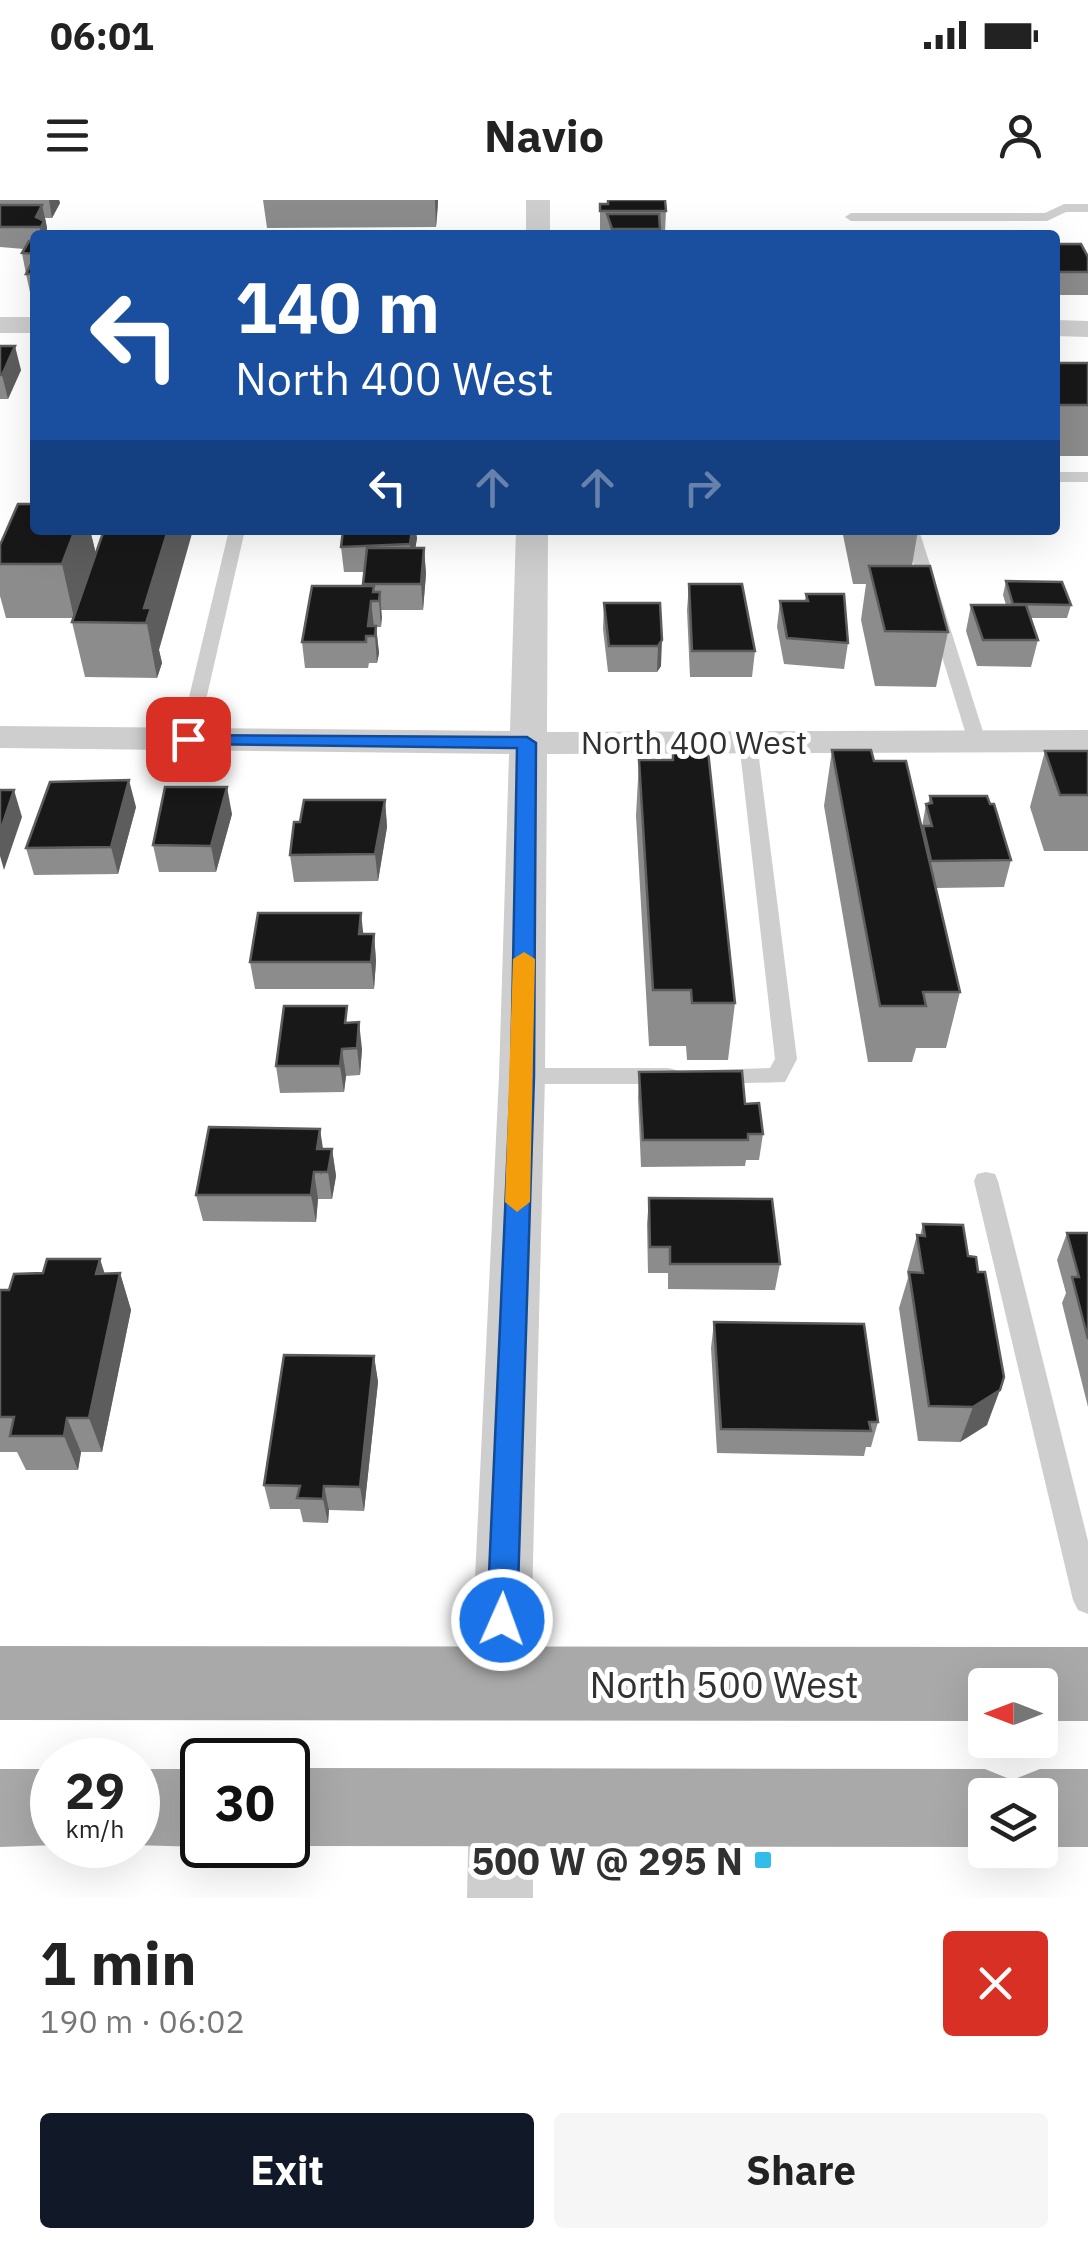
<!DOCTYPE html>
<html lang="en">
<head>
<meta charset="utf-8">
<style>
	:root { --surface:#fff; --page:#f6f6f6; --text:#222; --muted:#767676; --accent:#111827 }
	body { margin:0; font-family:"IBM Plex Sans",sans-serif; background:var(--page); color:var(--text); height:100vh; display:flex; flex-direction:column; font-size:38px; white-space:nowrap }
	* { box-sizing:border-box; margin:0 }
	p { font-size:32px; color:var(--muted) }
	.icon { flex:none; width:55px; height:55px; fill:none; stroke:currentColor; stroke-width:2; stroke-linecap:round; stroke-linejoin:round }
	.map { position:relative; height:1698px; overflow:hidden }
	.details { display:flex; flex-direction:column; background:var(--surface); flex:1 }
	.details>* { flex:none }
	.top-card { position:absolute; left:30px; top:30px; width:1030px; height:305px; border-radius:10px; box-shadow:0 10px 40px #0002; background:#1a4fa0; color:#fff; overflow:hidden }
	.needle { width:65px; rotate:270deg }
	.controls { position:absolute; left:968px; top:1468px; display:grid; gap:20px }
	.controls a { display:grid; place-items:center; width:90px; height:90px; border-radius:10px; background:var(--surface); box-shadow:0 10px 40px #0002; font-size:50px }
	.speed { position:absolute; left:30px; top:1538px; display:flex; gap:20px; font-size:50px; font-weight:700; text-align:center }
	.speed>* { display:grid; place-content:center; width:130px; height:130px; border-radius:50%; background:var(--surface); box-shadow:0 10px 40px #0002; line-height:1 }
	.speed small { font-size:25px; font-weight:400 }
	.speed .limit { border:5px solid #111; border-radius:15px; background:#fff; color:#111 }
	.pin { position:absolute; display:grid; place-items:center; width:85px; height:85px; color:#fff; margin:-42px; border-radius:20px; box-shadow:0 5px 15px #0006 }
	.me { position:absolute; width:110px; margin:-55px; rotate:2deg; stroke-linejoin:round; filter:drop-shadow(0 0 8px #0008) }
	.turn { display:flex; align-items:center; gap:35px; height:210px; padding:0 40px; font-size:45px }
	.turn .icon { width:130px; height:130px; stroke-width:2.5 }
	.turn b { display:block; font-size:70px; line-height:85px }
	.lanes { display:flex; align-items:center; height:95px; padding:0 40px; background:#0003; justify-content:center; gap:50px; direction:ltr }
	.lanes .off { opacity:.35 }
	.round { display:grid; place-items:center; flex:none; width:105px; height:105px; border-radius:10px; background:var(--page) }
	.summary { display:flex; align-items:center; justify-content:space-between; height:170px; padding:0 40px }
	h1 { font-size:60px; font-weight:800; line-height:75px }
	.cta { display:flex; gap:20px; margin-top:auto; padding:20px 40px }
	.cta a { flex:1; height:115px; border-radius:10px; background:var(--accent); color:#fff; font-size:40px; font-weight:800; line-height:115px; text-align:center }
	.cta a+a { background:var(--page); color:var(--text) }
	.status { display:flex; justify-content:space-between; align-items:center; height:70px; padding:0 50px; background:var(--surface); direction:ltr }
	.status svg { height:28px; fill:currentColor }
	header { display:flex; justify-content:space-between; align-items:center; height:130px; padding:0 40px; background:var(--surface); font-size:45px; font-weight:800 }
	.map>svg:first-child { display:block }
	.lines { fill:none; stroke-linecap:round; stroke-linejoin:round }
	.lane { fill:#cecece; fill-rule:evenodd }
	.street { fill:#cecece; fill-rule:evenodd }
	.primary { fill:#a9a9a9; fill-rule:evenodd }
	.wall { fill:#8c8c8c }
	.shaded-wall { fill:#5d5d5d }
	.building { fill:#181818; stroke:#5d5d5d; stroke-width:2.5 }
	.route { fill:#1a73e8; stroke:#114b97; stroke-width:2.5 }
	.slow { fill:#f59e0b }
	.poi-dot { fill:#31bcea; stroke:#fff; stroke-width:4 }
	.labels { text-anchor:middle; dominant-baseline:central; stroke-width:10; stroke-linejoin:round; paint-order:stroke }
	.street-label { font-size:32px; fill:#313131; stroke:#fff }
	.near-street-label { font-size:38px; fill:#313131; stroke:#fff }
	.near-poi-label { font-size:38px; font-weight:bold; fill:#313131; stroke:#fff; text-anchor:end }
</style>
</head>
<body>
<div class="status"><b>06:01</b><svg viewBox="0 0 49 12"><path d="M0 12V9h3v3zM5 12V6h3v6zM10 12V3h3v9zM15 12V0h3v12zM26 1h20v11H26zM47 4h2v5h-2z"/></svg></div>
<header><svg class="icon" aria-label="menu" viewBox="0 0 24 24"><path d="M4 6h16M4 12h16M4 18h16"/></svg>Navio<svg class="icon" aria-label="person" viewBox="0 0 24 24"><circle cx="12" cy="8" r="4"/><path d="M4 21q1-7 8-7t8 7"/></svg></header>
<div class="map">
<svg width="1088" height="1698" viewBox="0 0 1088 1698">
	<rect width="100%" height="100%" fill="#fff"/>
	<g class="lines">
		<g class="lane">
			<polygon points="1064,4 1088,4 1088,12 1066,12 1047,21 851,21 845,17 851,13 1045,13"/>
			<rect x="1055" y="272" width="33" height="10"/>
			<polygon points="229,330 245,330 197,539 188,545 179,539"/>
			<polygon points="903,330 919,330 986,541 984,545 970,545 968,541"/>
			<polygon points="748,536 757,542 797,859 785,882 715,884 707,882 704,876 707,870 770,868 775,859 739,542"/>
			<polygon points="522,868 668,868 676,870 679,876 676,882 668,884 522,884 514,882 511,876 514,870"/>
			<polygon points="986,972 995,974 998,981 1088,1341 1088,1414 1078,1410 1073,1400 974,981 977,974"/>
		</g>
		<g class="street">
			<rect x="526" y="0" width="24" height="35"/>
			<rect x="0" y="117" width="35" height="16"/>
			<polygon points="1055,120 1088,121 1088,137 1055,136"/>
			<polygon points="516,330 548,330 547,532 1088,530 1088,552 547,554 545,876 530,1483 522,1504 500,1513 478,1504 470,1483 499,876 509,554 0,548 0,526 510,531"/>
			<polygon points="501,1575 524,1584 533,1607 533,1698 467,1698 469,1607 478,1584"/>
		</g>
		<g class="primary">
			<polygon points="0,1446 1088,1447 1088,1521 1040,1521 1040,1485 985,1485 985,1521 0,1520"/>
			<polygon points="288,1568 985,1569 1012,1580 1040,1569 1088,1569 1088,1647 1040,1647 1040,1595 985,1595 985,1647 288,1646"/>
			<polygon points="0,1569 52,1569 52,1645 57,1645 0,1647"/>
			<polygon points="138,1569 202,1569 202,1645 207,1645 202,1647 133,1645 138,1645"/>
		</g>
	</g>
	<g class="wall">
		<polygon points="0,0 59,0 60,3 52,18 45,18 47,35 35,35 35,97 31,97 26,74 22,53 24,49 0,47"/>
		<polygon points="263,0 438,0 438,6 436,27 267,28"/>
		<polygon points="600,4 666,11 665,33 660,33 660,35 606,35 607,33 600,33"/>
		<polygon points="1055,44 1088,57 1088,95 1055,95"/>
		<polygon points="0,146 21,170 8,199 0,199"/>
		<rect x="1055" y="163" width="33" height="93"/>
		<polygon points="35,330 90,330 96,354 104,330 159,450 162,463 157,478 85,477 72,422 73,418 6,418 0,396 0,345"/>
		<polygon points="842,330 918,330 912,366 948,432 936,487 875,486 861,420 866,384 853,384"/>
		<polygon points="417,338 415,348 424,348 426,374 423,410 381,410 381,427 376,427 379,453 377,463 369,463 368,468 305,468 302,442 363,386 364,372 344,372 341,347"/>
		<polygon points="1006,381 1071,405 1067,418 1030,418 1038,440 1031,467 977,466 966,431 971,405 1006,405 1003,395"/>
		<polygon points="689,384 755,451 752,477 690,477 687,410"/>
		<polygon points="806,394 848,443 844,469 784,464 777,427 780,401 805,401"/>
		<polygon points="604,403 660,403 661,466 657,472 608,472 603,429"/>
		<polygon points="832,550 874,561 922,627 926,604 928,604 930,596 1011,660 1004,687 936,688 960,792 946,848 916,848 912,862 868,862 824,606"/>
		<polygon points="1045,551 1088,551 1088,651 1044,651 1030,607"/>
		<polygon points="639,560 735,803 728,860 687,860 686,846 649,846 636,616"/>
		<polygon points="385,600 387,627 378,681 294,682 290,655 300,622"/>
		<polygon points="136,607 118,674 34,675 26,648"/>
		<polygon points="232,614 216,672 159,672 153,645"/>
		<polygon points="363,734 374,734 376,761 374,789 255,789 250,762"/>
		<polygon points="349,823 362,849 360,875 346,876 344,892 280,893 276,866"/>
		<polygon points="639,872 745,904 763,934 759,960 746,960 745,966 641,967 638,898"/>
		<polygon points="324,949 332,949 336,976 332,999 318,999 316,1022 203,1021 196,995"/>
		<polygon points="649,998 780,1064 775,1090 668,1089 668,1073 648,1073 647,1024"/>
		<polygon points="923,1024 987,1225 960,1242 918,1241 899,1108 908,1078 907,1072 917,1035 920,1036"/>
		<polygon points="1067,1033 1088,1033 1088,1207 1062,1103 1066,1093 1057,1060"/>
		<polygon points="120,1073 131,1110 102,1252 81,1252 78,1270 26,1270 17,1252 0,1252 0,1090 9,1090 105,1074"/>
		<polygon points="714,1122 878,1222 871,1247 866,1247 864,1256 717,1253 711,1148"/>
		<polygon points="374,1156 378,1182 364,1311 329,1310 328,1323 303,1322 300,1309 270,1309 264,1285"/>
	</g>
	<g class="shaded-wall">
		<polygon points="49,0 59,0 60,3 52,18"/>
		<polygon points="435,0 438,0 436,27"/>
		<polygon points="42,5 47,27 47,35 42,35 36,17"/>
		<polygon points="15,146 21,170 8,199 2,175"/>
		<polygon points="75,330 90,330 97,358 74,418 62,364"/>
		<polygon points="168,330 193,330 159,450 162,463 157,478 144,408"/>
		<polygon points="412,330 416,330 417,338 412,370 410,344"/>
		<polygon points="424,348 426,374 423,410 421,384"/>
		<polygon points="380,392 382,418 381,427 379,401"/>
		<polygon points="371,401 374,427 368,426"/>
		<polygon points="376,426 379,453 377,463 375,436"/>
		<polygon points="662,440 661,466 657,472 658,446"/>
		<polygon points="129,580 136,607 118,674 111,647"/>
		<polygon points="227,587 232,614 216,672 211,646"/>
		<polygon points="14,590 22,617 4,670 0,656 0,632"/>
		<polygon points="385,600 387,627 378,681 375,654"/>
		<polygon points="361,713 364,740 359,734"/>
		<polygon points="374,734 376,761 374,789 371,762"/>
		<polygon points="359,822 362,849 360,875 357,848"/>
		<polygon points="342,849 346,876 344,892 340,866"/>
		<polygon points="320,929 324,955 321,976 317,949"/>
		<polygon points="332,949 336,976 332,999 328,972"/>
		<polygon points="314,972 318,999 316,1022 311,995"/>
		<polygon points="100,1059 112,1096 96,1074"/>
		<polygon points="120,1073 131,1110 102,1252 89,1218"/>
		<polygon points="374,1156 378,1182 364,1311 360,1287"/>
		<polygon points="1000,1190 987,1225 960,1242 973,1207"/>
		<polygon points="67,1218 81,1252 78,1270 64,1236"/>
		<polygon points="324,1286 329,1310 328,1323 323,1299"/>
	</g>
	<g class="building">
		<polygon points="608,0 665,0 666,11 600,11 600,4 608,4"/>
		<polygon points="0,5 42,5 36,17 44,21 41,27 0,27"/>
		<polygon points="607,14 659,14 660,29 612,29"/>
		<polygon points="283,34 323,34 283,35"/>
		<polygon points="29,41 35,41 35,54 22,53"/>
		<polygon points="1055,44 1081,44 1088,57 1088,72 1055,72"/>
		<polygon points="35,56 35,74 26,74"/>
		<polygon points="0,146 15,146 2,175 0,175"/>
		<rect x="1055" y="163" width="33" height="42"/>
		<polygon points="18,304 35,304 35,330 75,330 62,364 0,364 0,345"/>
		<polygon points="104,330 168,330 144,408 151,408 146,423 72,422"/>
		<polygon points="343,330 412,330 410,344 341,347"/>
		<polygon points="367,348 424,348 421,384 363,384"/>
		<polygon points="869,366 930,366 948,432 885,431"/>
		<polygon points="1006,381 1062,382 1071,405 1013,404"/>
		<polygon points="689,384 742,384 755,451 692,451"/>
		<polygon points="312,386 374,386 373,392 380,392 379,401 371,401 368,426 376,426 375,436 366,436 366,442 302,442"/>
		<polygon points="806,394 844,394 848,443 787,438 780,401 808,401"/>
		<polygon points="604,403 660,403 662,440 658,446 609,446"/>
		<polygon points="971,405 1026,405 1038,440 983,440"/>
		<polygon points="832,550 871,550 874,561 906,561 960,792 923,792 926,806 880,806"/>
		<polygon points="673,551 708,551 735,803 692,803 691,790 653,790 639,560 673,560"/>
		<polygon points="1045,551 1088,551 1088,595 1060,595"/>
		<polygon points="129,580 111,647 26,648 50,582"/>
		<polygon points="165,587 227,587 211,646 153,645"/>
		<polygon points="0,590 14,590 0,632"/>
		<polygon points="930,596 987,596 990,604 994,604 1011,660 931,661 923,626 932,626 926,604 932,603"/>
		<polygon points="304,600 385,600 375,654 290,655 294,622 300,622"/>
		<polygon points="258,713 361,713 359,734 374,734 371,762 250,762"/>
		<polygon points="284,806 347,806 345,823 359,822 357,848 342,849 340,866 276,866"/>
		<polygon points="742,871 745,904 759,903 763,934 748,934 748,940 643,940 639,872"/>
		<polygon points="209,927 320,929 317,949 332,949 328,972 314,972 311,995 196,995"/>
		<polygon points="649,998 772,999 780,1064 670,1064 670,1047 650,1047"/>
		<polygon points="923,1024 963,1025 968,1056 976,1057 978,1072 985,1072 1004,1177 1000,1190 973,1207 929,1206 909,1072 923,1073 917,1035 925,1036"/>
		<polygon points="1067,1033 1088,1033 1088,1139 1072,1077 1079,1077"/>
		<polygon points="47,1059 100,1059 96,1074 120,1073 89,1218 67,1218 64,1236 10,1236 14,1217 0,1217 0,1090 9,1090 14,1074 43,1073"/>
		<polygon points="714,1122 864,1124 878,1222 869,1222 871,1231 721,1229"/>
		<polygon points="284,1155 374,1156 360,1287 324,1286 323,1299 297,1298 300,1286 264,1285"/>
	</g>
	<polygon class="route" points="182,535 527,537 536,543 534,876 517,1420 513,1430 502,1434 491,1430 487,1420 511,876 517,548 188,544 179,539"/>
	<polygon class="slow" points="524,752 535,759 530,1002 517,1012 505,1002 513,759"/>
	<rect class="poi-dot" x="753" y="1650" width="20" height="20" rx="5"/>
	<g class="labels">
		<g class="street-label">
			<text x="694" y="542">North 400 West</text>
		</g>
		<g class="near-street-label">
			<text x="724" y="1483">North 500 West</text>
		</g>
		<g class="near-poi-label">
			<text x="743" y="1660">500 W @ 295 N</text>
		</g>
	</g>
</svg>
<div class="controls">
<a><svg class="needle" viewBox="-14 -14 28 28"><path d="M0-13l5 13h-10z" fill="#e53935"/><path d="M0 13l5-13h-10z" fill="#767676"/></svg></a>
<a><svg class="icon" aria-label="layers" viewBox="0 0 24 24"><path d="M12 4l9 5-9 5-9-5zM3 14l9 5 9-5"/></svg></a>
</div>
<div class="speed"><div>29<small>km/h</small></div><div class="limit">30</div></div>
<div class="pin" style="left:188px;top:539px;background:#d93025"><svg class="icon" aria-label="arrive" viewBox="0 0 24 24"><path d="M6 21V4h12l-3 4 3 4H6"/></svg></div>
<svg class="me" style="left:502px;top:1420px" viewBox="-20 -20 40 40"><circle r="17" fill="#1a73e8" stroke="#fff" stroke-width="3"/><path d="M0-11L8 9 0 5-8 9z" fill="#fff"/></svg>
<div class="top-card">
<div class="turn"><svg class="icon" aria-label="left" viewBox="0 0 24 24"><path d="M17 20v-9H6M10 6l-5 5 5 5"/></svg><div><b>140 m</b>North 400 West</div></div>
<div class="lanes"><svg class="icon" aria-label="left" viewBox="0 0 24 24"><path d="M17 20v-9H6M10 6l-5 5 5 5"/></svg><svg class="icon off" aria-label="ahead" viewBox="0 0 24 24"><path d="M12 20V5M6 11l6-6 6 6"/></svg><svg class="icon off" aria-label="ahead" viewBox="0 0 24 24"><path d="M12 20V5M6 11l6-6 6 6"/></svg><svg class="icon off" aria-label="right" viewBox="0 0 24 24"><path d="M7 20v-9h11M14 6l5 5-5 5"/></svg></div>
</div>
</div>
<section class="details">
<div class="summary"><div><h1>1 min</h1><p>190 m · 06:02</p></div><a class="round" style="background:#d93025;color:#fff"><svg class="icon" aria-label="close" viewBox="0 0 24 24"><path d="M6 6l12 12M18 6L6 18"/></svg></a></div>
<div class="cta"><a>Exit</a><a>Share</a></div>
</section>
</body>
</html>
